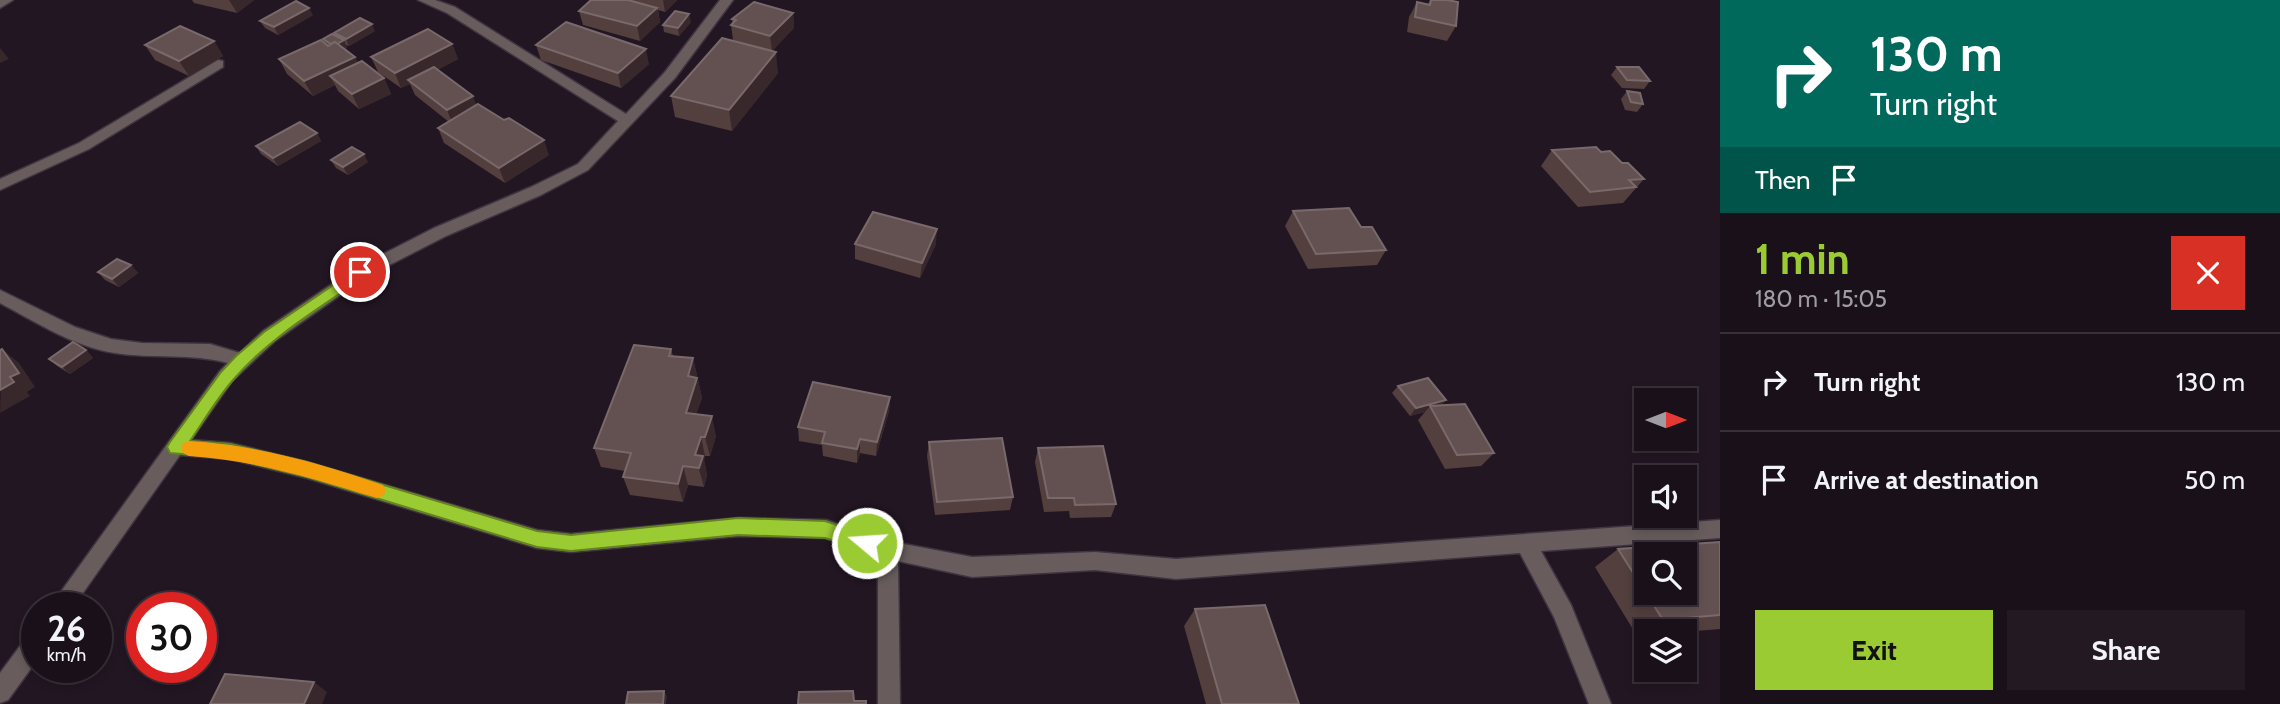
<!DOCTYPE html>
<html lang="en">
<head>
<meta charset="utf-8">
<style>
	:root { --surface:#1a101a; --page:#231923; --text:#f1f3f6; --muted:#9f9da2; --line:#383039; --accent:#9bcb33 }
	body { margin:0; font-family:Cabin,sans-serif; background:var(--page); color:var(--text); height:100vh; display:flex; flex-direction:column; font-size:26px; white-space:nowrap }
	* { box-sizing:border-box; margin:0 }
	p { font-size:23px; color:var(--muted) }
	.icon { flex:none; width:38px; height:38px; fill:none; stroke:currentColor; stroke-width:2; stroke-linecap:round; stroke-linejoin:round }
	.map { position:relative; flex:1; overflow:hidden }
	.panel { display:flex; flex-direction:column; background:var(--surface); width:560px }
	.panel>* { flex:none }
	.guide { background:#00695c; color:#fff; overflow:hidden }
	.needle { width:46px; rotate:90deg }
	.buttons { position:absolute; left:1634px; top:388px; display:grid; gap:14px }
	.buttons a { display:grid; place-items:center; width:63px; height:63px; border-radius:0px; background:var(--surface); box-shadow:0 4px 10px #0003,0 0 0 2px var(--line); font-size:35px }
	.speed { position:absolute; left:21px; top:592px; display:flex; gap:14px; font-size:35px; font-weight:700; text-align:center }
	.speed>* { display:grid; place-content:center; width:91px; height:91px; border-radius:50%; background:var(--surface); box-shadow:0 4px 10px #0003,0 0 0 2px var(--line); line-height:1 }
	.speed small { font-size:18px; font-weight:400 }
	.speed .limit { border:10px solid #d22; background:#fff; color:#111 }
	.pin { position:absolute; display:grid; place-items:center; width:60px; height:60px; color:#fff; margin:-30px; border:4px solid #fff; border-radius:50%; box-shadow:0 2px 7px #0007 }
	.me { position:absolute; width:77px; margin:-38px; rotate:288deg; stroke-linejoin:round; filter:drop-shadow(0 0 5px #0008) }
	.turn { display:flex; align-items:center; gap:24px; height:147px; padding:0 35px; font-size:32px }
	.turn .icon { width:91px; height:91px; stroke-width:2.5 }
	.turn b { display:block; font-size:49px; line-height:60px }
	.then { display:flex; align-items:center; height:66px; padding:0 35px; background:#0003; gap:14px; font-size:26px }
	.round { display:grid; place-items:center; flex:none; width:74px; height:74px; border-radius:0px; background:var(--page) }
	.headline { display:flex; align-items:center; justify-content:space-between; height:119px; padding:0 35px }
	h1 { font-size:42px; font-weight:700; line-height:52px; color:var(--accent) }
	.cta { display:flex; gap:14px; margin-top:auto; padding:14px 35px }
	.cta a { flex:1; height:80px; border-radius:0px; background:var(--accent); color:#111; font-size:28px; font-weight:700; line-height:80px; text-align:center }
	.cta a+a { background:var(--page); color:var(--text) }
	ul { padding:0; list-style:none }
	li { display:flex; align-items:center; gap:21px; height:98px; padding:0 35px; border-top:2px solid var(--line) }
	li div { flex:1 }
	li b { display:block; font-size:26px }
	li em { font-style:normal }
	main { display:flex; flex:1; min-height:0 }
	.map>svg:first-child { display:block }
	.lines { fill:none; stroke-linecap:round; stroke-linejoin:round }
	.minor-casing { stroke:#3f3440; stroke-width:3 }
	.minor { fill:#685d5c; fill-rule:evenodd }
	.wall { fill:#523f3e }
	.shaded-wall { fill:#38272b }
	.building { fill:#635151; stroke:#79696a; stroke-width:2; fill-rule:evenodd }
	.route { fill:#9bcb33; stroke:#658421; stroke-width:2 }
	.slow { fill:#f59e0b }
</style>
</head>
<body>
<main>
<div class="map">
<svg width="1720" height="704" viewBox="0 0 1720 704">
	<rect width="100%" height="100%" fill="#221623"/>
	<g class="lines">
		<defs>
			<g id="minor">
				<polygon points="0,0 13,0 0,8"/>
				<path d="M418 0H435L455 7 626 114 665 72 720 0H733L675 78 588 170 541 195 446 236 366 277 275 341 232 381 191 440 230 443 307 462 537 530 571 534 739 518 826 520 888 541 972 557 1095 552 1176 559 1720 520V538L1541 551 1571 605 1611 704H1589L1554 617 1520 553 1176 579 1095 570 972 577 898 561 900 704H878V556L826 538 739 536 571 552 537 548 307 478 230 459 180 455 73 607H50L220 371 228 363C192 353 152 359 115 353 74 347 36 322 0 303V290L75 327 111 339 142 343 210 344 240 353 263 331 354 269 434 228 531 187 578 164 618 121 447 13Z"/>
				<polygon points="218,60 223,61 223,67 89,149 0,190 0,179 79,143"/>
				<polygon points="37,631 37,660 8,700 0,703 0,673 29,634"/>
			</g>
		</defs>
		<use href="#minor" class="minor-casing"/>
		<use href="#minor" class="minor"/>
	</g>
	<g class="wall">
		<polygon points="192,0 254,0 237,13 194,3"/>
		<polygon points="631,0 677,0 665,12 658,10 660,22 640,41 583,25 579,11"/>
		<polygon points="1430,0 1447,0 1456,26 1447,41 1407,32 1409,17 1417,2 1428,4"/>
		<polygon points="793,13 794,28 772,51 778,73 732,131 675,117 671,96 761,48 733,40 731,25 732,23 732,19"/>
		<polygon points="313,15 278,35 265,28 260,21"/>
		<polygon points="691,22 679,36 664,32 663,25"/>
		<polygon points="375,31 349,46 346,45 347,48 345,49 355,57 358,63 384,78 391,94 359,109 338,91 335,85 313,96 287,74 279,59 325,44 323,39 335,36 334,33"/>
		<polygon points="214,41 223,56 189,76 155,60 145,45"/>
		<polygon points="452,44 458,59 437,70 477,105 549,155 505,183 444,143 438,128 449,122 415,95 410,84 401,88 378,72 371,57"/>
		<polygon points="536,45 649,64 621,88 541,60"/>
		<polygon points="1617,67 1650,81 1644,89 1622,88 1611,75"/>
		<polygon points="1627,91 1643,104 1637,112 1625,110 1621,99"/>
		<polygon points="317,133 321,141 278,166 261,154 256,146"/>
		<polygon points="1552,150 1601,152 1622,163 1644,179 1623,203 1578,207 1541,166"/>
		<polygon points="331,160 368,162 348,175 336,168"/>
		<polygon points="1293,211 1361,227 1386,250 1377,265 1308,269 1285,226"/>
		<polygon points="855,244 936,244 920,278 855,259"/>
		<polygon points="131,265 138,273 119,287 105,280 98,272"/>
		<polygon points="671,349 673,356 693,358 702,398 696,414 716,436 710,456 705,456 704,460 707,475 704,487 688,485 683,502 630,495 623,477 625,471 601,467 594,448"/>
		<polygon points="86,350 93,358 70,374 57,366 49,359"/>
		<polygon points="1398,386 1442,405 1494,453 1481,466 1445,469 1418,420 1425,412 1410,416 1392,393"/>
		<polygon points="890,397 889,411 876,456 860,453 857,463 823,456 822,445 799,441 798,427"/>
		<polygon points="929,442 1013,497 1010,510 935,515 927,456"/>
		<polygon points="1038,448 1116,504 1111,517 1070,518 1069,511 1044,512 1035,462"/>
		<polygon points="1720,542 1720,629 1685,632 1647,632 1647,635 1637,636 1595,567 1618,549"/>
		<polygon points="1195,609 1299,704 1206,704 1184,626"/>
	</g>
	<g class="shaded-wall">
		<polygon points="229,0 254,0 237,13"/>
		<polygon points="663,0 677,0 665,12"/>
		<polygon points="309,8 313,15 278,35 274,27"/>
		<polygon points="657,8 660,22 640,41 637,26"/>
		<polygon points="793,13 794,28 772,51 770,36"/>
		<polygon points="689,14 691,22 679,36 678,28"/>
		<polygon points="372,24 375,31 349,46 346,39"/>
		<polygon points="344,40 347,48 338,53 334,45"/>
		<polygon points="214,41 223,56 189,76 179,61"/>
		<polygon points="452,44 458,59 412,83 408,80 410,84 401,88 395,73"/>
		<polygon points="0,48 9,59 0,63"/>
		<polygon points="646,49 649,64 621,88 618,73"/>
		<polygon points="776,52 778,73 732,131 729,110"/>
		<polygon points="355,57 362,72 330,76 335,85 313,96 304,81"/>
		<polygon points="384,78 391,94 359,109 352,94"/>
		<polygon points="473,96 479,111 453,125 447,110"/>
		<polygon points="317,133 321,141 278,166 273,158"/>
		<polygon points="544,140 549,155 505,183 499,168"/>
		<polygon points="364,154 368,162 348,175 343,167"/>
		<polygon points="937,229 936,244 920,278 922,263"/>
		<polygon points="131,265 138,273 119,287 112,279"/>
		<polygon points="2,349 19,363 35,387 27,392 30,396 0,413"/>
		<polygon points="86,350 93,358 70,374 62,367"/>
		<polygon points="693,358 702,398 690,433 686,413 688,376"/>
		<polygon points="890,397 889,411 876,456 877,442"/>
		<polygon points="1446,400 1440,408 1430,406 1425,412 1410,416 1416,408"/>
		<polygon points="712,416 716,436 710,456 705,437"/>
		<polygon points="701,437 705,456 704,460 707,475 704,487 695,455"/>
		<polygon points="860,439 860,453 857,463 857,449"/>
		<polygon points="683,466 688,485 683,502 678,484"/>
		<polygon points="314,682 327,692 322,704 304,704"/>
		<polygon points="664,691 667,696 666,704 663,704"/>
	</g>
	<g class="building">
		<polygon points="591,0 628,0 657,8 637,26 579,11"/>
		<polygon points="1431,0 1447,0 1458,2 1456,26 1415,17 1417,2 1430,5"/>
		<polygon points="296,1 309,8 274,27 260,21"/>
		<polygon points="754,2 793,13 770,36 731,25 736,20 732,19"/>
		<polygon points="675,11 689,14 678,28 663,25"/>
		<polygon points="360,18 372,24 346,39 334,33"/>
		<polygon points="566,22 646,49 618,73 536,45"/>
		<polygon points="180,26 214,41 179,61 145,45"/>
		<polygon points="428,29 452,44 395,73 371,57"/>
		<polygon points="332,34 344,40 337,44 335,42 331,44 323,39"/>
		<polygon points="722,38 776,52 729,110 671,96"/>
		<polygon points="321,40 328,46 335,42 355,57 304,81 279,59"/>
		<polygon points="362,61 384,78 352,94 330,76"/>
		<polygon points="434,67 473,96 447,110 408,80"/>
		<polygon points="1617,67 1639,67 1650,81 1627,80"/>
		<polygon points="1627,91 1640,93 1643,104 1631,102"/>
		<polygon points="478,104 504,120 509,118 544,140 499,168 438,128"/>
		<polygon points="300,122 317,133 273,158 256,146"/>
		<polygon points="352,147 364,154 343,167 331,160"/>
		<polygon points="1596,147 1601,152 1610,151 1622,163 1628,163 1644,179 1629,180 1636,187 1590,192 1552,150"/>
		<polygon points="1349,208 1361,227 1372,227 1386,250 1316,254 1293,211"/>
		<polygon points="873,212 937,229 922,263 855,244"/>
		<polygon points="117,259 131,265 112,279 98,272"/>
		<polygon points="73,342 86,350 62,367 49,359"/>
		<polygon points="634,345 671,349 669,356 693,358 688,376 697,378 686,413 712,416 705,437 701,437 695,455 703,456 699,468 683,466 678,484 623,477 631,453 594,448"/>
		<polygon points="2,349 19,373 10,377 14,382 0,390 0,350"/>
		<polygon points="1428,378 1446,400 1416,408 1398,386"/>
		<polygon points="813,382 890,397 877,442 860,439 857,449 822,443 825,432 798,427"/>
		<polygon points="1465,404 1494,453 1457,455 1430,406"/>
		<polygon points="1002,438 1013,497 937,502 929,442"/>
		<polygon points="1103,446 1116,504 1075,505 1074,498 1048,498 1038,448"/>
		<path d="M1720 542V615L1663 620 1618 549ZM1647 555H1685V593H1647Z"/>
		<polygon points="1265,605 1299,704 1222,704 1195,609"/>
		<polygon points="225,674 314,682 304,704 210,704"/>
		<polygon points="664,691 663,704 626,704 628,692"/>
		<polygon points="853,691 854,701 866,701 866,704 798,704 799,692"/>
	</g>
	<path class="route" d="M360 267 366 269 368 272 366 276C320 308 270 337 234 379 217 398 204 421 190 441L230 444 307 462 537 531 571 535 738 518 825 521 874 537 876 543 874 549 867 551 825 538 738 535 571 551 537 547 307 477 230 458 170 453 167 447 170 442 221 372 236 356 264 332Z"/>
	<path class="slow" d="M189 441C255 445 321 463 383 485L386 491 383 496 377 498C315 479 254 460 189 456L183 453 181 448 183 443Z"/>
</svg>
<div class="buttons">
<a><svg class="needle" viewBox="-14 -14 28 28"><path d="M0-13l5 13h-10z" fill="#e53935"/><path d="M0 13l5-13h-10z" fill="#9f9da2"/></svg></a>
<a><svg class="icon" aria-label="sound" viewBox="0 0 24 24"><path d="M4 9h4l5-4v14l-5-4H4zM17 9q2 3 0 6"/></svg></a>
<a><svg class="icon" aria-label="search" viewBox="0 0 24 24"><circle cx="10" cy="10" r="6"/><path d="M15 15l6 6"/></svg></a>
<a><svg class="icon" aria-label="layers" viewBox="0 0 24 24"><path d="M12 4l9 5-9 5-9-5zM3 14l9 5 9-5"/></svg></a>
</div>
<div class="speed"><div>26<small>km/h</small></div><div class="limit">30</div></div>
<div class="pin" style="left:360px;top:272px;background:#d93025"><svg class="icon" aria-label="arrive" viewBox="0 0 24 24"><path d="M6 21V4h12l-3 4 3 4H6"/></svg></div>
<svg class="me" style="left:867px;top:543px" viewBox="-20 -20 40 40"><circle r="17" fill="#9bcb33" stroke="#fff" stroke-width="3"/><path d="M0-11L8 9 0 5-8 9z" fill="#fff"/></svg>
</div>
<section class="panel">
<div class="guide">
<div class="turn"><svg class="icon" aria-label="right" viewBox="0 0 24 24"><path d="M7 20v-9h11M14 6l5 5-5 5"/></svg><div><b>130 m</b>Turn right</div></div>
<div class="then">Then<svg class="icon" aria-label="arrive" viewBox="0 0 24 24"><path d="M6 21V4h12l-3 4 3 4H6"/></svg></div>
</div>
<div class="headline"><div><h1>1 min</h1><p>180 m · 15:05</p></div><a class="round" style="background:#d93025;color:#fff"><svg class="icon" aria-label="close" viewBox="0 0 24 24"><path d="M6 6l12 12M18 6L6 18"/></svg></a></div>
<ul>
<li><svg class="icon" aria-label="right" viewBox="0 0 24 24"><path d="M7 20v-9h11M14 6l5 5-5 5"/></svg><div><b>Turn right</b></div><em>130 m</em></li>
<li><svg class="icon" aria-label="arrive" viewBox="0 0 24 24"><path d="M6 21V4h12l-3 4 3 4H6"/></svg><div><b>Arrive at destination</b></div><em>50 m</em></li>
</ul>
<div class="cta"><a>Exit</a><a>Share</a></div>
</section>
</main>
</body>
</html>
